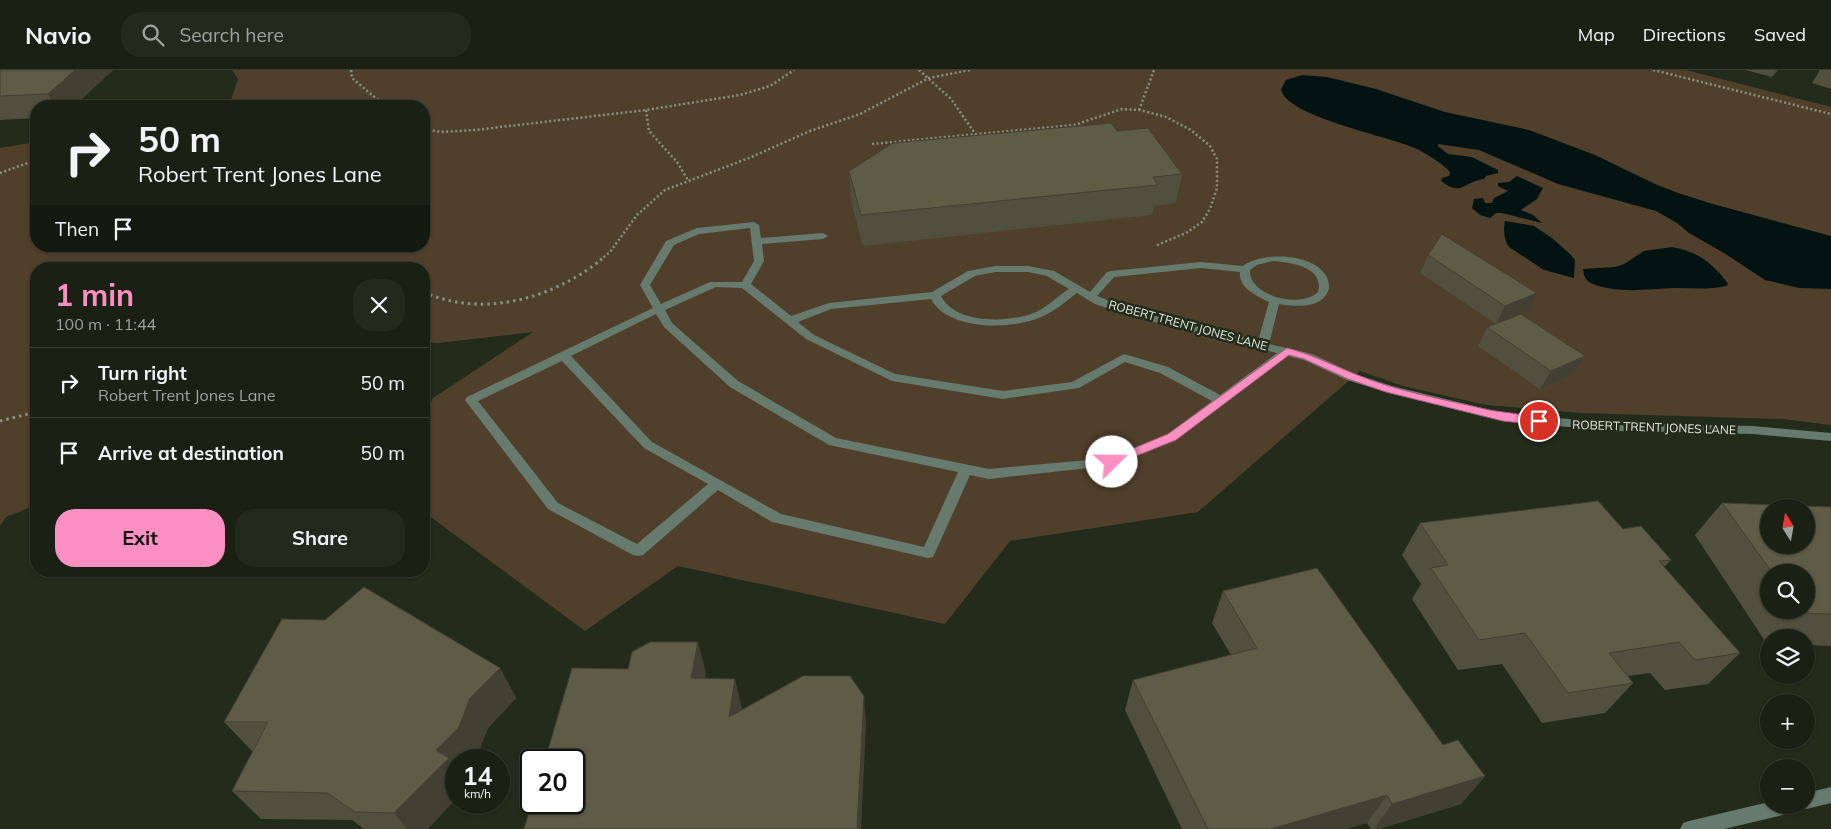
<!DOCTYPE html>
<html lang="en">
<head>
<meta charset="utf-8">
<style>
	:root { --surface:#1a2114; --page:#23291d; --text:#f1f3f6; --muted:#9fa3a0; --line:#383e34; --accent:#fc8fc2 }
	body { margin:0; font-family:Mulish,sans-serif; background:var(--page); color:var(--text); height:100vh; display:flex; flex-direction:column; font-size:19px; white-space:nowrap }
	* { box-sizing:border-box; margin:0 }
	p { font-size:16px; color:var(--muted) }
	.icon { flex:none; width:28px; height:28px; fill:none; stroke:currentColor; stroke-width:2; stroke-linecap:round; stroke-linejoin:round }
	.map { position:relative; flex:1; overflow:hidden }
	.drawer { position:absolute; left:30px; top:192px; width:400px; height:315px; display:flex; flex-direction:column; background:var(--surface); border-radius:20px; box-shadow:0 1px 4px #0004,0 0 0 1px var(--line) }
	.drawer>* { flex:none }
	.guide { position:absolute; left:30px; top:30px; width:400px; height:152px; border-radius:20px; box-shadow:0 1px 4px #0004,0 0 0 1px var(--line); background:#1a2114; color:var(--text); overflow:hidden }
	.needle { width:32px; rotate:349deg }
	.buttons { position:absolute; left:1760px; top:429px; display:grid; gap:10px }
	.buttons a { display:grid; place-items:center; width:55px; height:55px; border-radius:50%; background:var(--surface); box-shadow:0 1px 4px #0004,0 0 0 1px var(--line); font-size:25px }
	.speed { position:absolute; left:445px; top:679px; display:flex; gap:10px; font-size:25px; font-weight:700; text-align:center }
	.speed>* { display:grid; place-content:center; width:65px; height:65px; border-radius:50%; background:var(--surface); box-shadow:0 1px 4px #0004,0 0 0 1px var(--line); line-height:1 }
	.speed small { font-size:12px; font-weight:400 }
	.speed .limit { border:2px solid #111; border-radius:8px; background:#fff; color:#111 }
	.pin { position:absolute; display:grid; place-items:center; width:42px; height:42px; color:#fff; margin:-21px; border:2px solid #fff; border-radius:50%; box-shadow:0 1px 5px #0007 }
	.me { position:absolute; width:55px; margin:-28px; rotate:68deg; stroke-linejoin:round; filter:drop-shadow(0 0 4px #0008) }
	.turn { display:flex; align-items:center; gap:18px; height:105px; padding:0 25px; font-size:22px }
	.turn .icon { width:65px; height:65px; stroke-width:2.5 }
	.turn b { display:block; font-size:35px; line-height:42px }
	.then { display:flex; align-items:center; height:48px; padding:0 25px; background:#0003; gap:10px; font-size:19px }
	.round { display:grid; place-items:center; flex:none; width:52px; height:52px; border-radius:20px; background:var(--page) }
	.head { display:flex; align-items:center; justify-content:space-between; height:85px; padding:0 25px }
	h1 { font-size:30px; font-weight:700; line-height:38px; color:var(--accent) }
	.button { display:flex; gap:10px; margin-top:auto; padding:10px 25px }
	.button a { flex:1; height:58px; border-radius:20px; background:var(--accent); color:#111; font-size:20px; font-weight:700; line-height:58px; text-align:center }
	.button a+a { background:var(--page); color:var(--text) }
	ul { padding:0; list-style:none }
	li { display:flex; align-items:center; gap:15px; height:70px; padding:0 25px; border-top:1px solid var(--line) }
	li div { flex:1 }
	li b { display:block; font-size:19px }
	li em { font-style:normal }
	header { display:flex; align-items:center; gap:30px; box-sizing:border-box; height:70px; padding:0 25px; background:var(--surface); border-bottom:1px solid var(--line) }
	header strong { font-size:24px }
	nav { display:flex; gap:28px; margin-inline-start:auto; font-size:18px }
	.search { width:350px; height:45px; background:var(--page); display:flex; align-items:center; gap:12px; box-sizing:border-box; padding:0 18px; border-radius:20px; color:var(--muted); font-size:19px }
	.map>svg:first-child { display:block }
	.green { fill:#50402b }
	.water { fill:#031311 }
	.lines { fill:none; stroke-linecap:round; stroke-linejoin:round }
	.path-far1 { stroke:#899082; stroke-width:2.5; stroke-dasharray:2 2.5; stroke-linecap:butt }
	.path { stroke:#899082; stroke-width:3; stroke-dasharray:2.5 4; stroke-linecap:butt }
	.minor { fill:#677a6e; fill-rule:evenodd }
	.wall { fill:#514f3d; fill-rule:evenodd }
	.shaded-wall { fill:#424032 }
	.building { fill:#5e5c47; stroke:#424032; fill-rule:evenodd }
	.route { fill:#fc8fc2; stroke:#a45d7e }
	.labels { text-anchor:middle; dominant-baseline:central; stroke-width:5; stroke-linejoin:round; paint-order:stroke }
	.street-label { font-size:12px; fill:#e3e9de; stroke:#232c1b }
</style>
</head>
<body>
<header>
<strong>Navio</strong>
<div class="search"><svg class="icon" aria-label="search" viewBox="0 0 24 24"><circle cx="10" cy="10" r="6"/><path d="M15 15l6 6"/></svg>Search here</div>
<nav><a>Map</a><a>Directions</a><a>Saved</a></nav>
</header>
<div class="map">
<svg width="1831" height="759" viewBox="0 0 1831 759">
	<rect width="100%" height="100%" fill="#232c1b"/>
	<polygon class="green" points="232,0 1686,0 1831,37 1831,355 1783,349 1582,343 1486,335 1403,316 1360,301 1198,442 1010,471 945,554 678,496 585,561 424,442 424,346 433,328 533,262 438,273 424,272 424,199 36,199 36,435 6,447 0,456 0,78 36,72 36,176 424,176 424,36 229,36 238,9"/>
	<g class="water">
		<path d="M1302 5 1327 7 1376 19 1445 42 1529 60 1595 85 1655 114 1678 123 1713 134 1831 166V219L1799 218 1765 210 1724 183 1689 163 1677 153 1656 141 1558 114 1479 80 1438 74V76L1448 84 1472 87 1498 100V103L1486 106 1484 109C1462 112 1463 127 1441 111L1442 108 1449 106 1450 102C1441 92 1424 82 1412 77 1387 66 1285 46 1281 19L1286 10Z"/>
		<polygon points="1517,106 1543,118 1537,129 1521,140 1533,145 1542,153 1502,143 1496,143 1490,148 1480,145 1472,138 1474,129 1483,128 1485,133 1492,133 1494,128 1508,121 1498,116 1498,113 1509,112"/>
		<path d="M1505 151 1534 156 1552 168 1570 184 1575 190 1574 208 1544 200 1509 177C1504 170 1503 160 1505 151Z"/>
		<path d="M1672 177C1697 181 1714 194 1728 214L1726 216C1708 220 1692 218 1675 218 1649 219 1618 224 1593 214 1585 211 1584 206 1583 199L1615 197 1624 194 1644 181Z"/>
	</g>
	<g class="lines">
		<g class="path-far1">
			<polyline points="351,0 352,8 385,36"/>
			<polyline points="919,0 951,29 976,65"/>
			<polyline points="1653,0 1831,44"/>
			<polyline points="646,40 649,61 677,92 688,110"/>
			<polyline points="1139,40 1154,0"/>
			<polyline points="424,59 441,62 475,60 646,40 740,25 770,16 794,0"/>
			<polyline points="872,74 1074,55 1122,39 1140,40 1166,47 1191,60 1210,76 1217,89 1217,118 1210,139 1202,152 1186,163 1155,176"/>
			<polyline points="0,103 36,90"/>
			<polyline points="600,190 610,182 637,145 665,120 749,88 810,61 860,44 929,8 970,0"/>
		</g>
		<g class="path">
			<path d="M424 222C483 249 554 228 602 189"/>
			<polyline points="0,351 36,342"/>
		</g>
		<g class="minor">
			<path d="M754 152 759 155 761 168 823 163 828 166 823 169 762 174 764 191 751 214 791 246 829 233 932 222 968 201 995 196H1028L1054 201 1090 222 1107 202 1111 201 1201 192 1243 196C1265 179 1330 184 1329 218 1324 239 1296 237 1279 234L1269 274 1312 284 1355 304 1392 316 1503 343 1613 353 1753 356 1831 363V371L1753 364 1613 361 1503 351 1386 322 1347 310 1304 290 1288 286 1176 370 1116 395 989 409 970 405 935 483 933 487 928 488 772 452 718 420 643 485 638 486 633 485 548 439 465 330 467 327 653 238 640 215 666 171 697 158ZM750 158 754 191 742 212H710L661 234 650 215 674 175 699 164ZM1272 191C1290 192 1325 197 1318 222 1301 239 1248 226 1250 200L1257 195ZM1201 198 1240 202C1238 218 1257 226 1269 232L1258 271 1135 241 1097 226 1114 207ZM995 202H1028L1047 206 1069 219C1058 226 1046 238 1034 243 1008 253 955 254 941 226L975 206ZM716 217 742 218 806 269 892 311 1003 329 1079 318 1125 292 1160 303 1212 331 1168 364 1110 388 989 399 836 368 738 311 672 253 665 240ZM1077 223 1095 234 1127 245 1277 283 1220 325 1168 297 1124 284 1072 312 1003 321 895 304 814 265 798 252 831 239 931 229C948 261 1012 260 1041 247 1054 242 1066 231 1077 223ZM656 244 664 257 730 317 829 375 958 402 924 477 781 444 652 372 571 286ZM562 291 644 378 708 414 637 474 558 433 478 331Z"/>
			<polygon points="1831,717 1831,733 1806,739 1799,735 1797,741 1791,743 1724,759 1680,759 1683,753 1689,751 1769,732 1769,735 1806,735 1806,723"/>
		</g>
	</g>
	<g class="wall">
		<polygon points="0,0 113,0 74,36 36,36 36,48 0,50"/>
		<polygon points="1745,0 1778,0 1772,7"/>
		<polygon points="1820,0 1831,0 1831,19 1812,13"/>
		<polygon points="1117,61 1182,104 1176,133 1154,136 1152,145 863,176 851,131 849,101"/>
		<polygon points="1428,185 1537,223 1528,242 1521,244 1585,286 1573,305 1540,319 1478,276 1487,257 1496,254 1420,203"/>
		<path d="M1722 433 1831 437V576L1806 575V568H1769V574H1767L1695 465ZM1769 502H1806V540H1769Z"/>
		<polygon points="1420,453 1623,459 1671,490 1664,497 1740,583 1708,614 1665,620 1650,603 1628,606 1633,613 1605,643 1542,653 1502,594 1458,600 1412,529 1421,514 1402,485"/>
		<polygon points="1223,521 1443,675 1485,706 1461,734 1379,759 1371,759 1367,753 1345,759 1182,759 1125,640 1133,610 1231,585 1212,553"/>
		<polygon points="500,598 516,628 488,658 477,686 474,690 456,690 428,759 364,759 352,750 261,749 232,721 253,681 252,681 224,652"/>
	</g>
	<g class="shaded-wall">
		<polygon points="75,0 113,0 74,36 55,36 48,24"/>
		<polygon points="1776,0 1778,0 1772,7"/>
		<polygon points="1537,223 1528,242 1496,254 1505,236"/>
		<polygon points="1585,286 1573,305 1540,319 1551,301"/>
		<polygon points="698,572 706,603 700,639 691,608"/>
		<polygon points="500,598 516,628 488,658 477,686 474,690 456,690 456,729 428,759 407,759 394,743 470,628"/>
		<polygon points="735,609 742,639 736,676 729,647"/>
		<polygon points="864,626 866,656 861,759 857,759"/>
		<polygon points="1485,706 1461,734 1379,759 1374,759 1392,734"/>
		<polygon points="1387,725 1367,753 1345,759 1271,759"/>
	</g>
	<g class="building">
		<polygon points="0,0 75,0 48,24 0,26"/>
		<polygon points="1111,53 1117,61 1148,58 1182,104 1153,107 1158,115 861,145 849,101 893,73"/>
		<polygon points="1442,164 1537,223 1505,236 1428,185"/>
		<polygon points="1521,244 1585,286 1551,301 1487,257"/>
		<polygon points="1598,431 1623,459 1641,456 1671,490 1659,491 1740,583 1695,590 1679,572 1609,583 1633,613 1568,623 1525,563 1479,570 1431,498 1448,495 1420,453"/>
		<path d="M1722 433 1831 437V544L1800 543 1798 540H1806V502H1772ZM1769 438H1806V475H1769Z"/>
		<polygon points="1317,498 1443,675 1458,670 1485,706 1392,734 1387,725 1271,759 1208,759 1133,610 1257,578 1223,521"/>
		<polygon points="364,517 500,598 470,628 459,657 436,680 449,688 394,743 355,742 327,723 232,721 268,652 224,652 282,549 325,550"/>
		<polygon points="650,572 698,572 691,608 735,609 729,647 803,606 850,606 864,626 857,759 524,759 532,732 574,732 574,690 545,690 572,598 628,599 632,582"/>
	</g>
	<path class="route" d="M1287 278C1311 284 1332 295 1355 304 1396 321 1442 329 1485 339 1496 342 1539 345 1544 351L1539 355 1503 351 1386 322 1348 309 1304 289 1289 285 1176 370 1116 394H1108L1106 392 1108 389 1168 364Z"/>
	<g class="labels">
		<g class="street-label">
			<text transform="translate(1188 255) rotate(15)">ROBERT TRENT JONES LANE</text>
			<text transform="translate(1654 357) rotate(2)">ROBERT TRENT JONES LANE</text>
		</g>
	</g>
</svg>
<div class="buttons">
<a><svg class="needle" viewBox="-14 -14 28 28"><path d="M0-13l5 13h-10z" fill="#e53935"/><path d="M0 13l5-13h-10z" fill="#9fa3a0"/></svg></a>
<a><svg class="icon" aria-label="search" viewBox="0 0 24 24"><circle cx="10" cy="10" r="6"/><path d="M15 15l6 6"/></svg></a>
<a><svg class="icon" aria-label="layers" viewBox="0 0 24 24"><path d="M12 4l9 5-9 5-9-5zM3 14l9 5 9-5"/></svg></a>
<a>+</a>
<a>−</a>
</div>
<div class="speed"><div>14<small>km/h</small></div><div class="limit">20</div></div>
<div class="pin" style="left:1539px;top:351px;background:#d93025"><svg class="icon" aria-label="arrive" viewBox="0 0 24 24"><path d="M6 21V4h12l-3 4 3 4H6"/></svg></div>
<svg class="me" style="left:1112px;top:392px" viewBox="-20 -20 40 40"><circle r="19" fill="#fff"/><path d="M0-13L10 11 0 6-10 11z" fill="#fc8fc2"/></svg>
<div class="guide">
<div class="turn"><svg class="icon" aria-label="right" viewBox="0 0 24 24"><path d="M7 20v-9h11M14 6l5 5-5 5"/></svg><div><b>50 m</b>Robert Trent Jones Lane</div></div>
<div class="then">Then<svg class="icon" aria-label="arrive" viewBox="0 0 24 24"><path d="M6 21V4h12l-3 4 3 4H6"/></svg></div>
</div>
<section class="drawer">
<div class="head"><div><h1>1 min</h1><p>100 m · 11:44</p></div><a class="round"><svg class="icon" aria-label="close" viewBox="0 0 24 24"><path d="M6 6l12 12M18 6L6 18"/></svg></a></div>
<ul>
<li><svg class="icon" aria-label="right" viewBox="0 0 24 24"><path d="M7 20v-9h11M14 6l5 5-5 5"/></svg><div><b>Turn right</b><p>Robert Trent Jones Lane</p></div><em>50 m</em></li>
<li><svg class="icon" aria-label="arrive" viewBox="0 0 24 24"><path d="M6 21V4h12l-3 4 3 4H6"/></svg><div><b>Arrive at destination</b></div><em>50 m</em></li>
</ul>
<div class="button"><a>Exit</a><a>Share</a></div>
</section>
</div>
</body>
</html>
